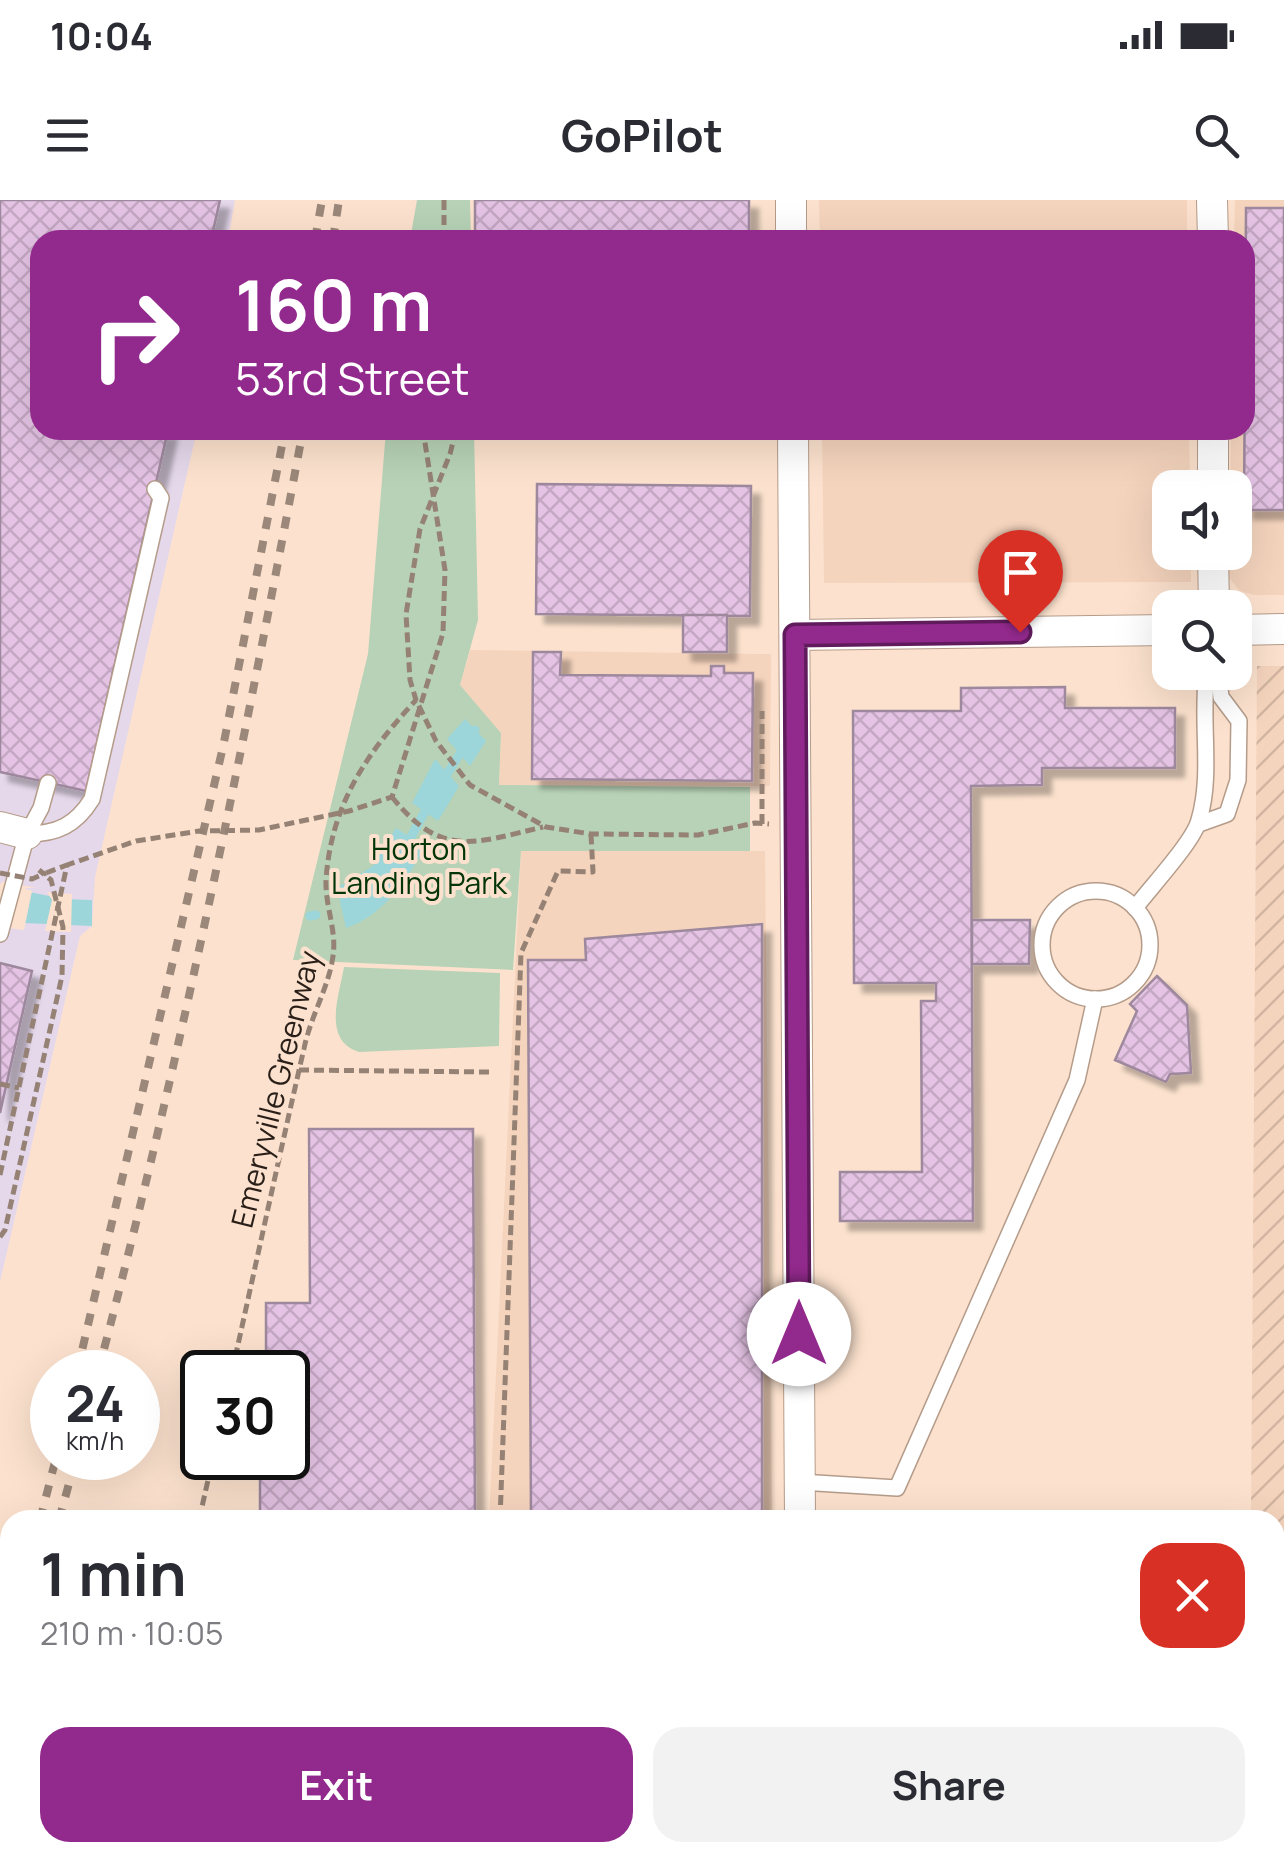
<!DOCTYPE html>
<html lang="en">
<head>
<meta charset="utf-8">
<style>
	:root { --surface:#fff; --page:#f2f2f3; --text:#2b2b33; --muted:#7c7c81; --accent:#92298c }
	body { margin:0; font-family:Manrope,sans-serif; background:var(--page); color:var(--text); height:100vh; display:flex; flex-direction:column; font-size:38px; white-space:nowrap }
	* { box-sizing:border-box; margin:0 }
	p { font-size:32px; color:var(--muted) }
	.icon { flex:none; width:55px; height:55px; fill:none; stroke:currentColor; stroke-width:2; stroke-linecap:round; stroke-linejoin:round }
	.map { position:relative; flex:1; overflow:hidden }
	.side { position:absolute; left:0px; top:1310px; width:1285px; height:352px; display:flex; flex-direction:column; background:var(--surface); border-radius:30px 30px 0 0; box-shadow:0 10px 40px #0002 }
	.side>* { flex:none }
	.top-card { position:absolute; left:30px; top:30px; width:1225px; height:210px; border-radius:30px; box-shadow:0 10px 40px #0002; background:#92298c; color:#fff; overflow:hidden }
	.controls { position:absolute; left:1152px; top:270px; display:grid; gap:20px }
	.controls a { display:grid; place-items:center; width:100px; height:100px; border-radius:20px; background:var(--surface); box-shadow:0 10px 40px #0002; font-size:50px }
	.speed { position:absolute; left:30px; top:1150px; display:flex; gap:20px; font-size:50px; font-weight:700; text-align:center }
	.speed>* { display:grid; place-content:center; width:130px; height:130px; border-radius:50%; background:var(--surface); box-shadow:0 10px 40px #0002; line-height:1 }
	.speed small { font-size:25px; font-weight:400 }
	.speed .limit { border:5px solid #111; border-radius:15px; background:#fff; color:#111 }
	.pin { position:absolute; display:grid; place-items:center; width:85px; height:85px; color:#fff; margin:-102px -42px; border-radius:50% 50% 50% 0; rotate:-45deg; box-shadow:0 0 10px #0007 }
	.pin .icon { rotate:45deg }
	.me { position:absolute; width:110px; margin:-55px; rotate:0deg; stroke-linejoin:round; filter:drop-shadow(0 0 8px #0008) }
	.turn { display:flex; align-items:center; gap:35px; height:210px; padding:0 40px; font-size:45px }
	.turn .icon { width:130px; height:130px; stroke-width:2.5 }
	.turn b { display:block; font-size:70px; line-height:85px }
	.round { display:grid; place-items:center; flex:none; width:105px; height:105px; border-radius:30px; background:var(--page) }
	.head { display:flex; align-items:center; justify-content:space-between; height:170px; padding:0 40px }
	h1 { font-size:60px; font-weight:700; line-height:75px }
	.primary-button { display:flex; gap:20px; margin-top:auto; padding:20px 40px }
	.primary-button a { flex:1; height:115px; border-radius:30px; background:var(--accent); color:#fff; font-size:40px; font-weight:700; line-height:115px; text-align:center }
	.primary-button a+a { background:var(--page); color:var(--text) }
	.status { display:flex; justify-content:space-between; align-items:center; height:70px; padding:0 50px; background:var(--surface); direction:ltr }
	.status svg { height:28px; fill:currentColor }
	header { display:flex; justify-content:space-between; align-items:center; height:130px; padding:0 40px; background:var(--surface); font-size:45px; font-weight:700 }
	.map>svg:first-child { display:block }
	.commercial { fill:#e5d8eb }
	.industrial { fill:url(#industrial-furrows) }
	.built { fill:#f5d4bd }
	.green { fill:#b7d2b6 }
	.water { fill:#9dd6da }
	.pier { fill:#fce2ce }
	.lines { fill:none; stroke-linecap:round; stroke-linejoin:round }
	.stream { stroke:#9dd6da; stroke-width:9 }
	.building { fill:url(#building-cross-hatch); stroke:#9e889d; stroke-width:2.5; filter:url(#shadow) }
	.lane-casing { stroke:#b59c8a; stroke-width:18 }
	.street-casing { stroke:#b59c8a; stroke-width:32 }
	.path { stroke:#958275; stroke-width:5; stroke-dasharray:10 5; stroke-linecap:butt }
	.lane { stroke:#fff; stroke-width:15 }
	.street { stroke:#fff; stroke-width:30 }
	.rail { stroke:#9b887a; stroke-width:8; stroke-dasharray:12 12; stroke-linecap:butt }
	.path-bridge { stroke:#958275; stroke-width:5; stroke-dasharray:10 5; stroke-linecap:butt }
	.route-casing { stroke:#5f1b5b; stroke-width:25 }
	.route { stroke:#92298c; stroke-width:18 }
	.labels { text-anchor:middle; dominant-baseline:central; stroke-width:8; stroke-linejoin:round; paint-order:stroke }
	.park-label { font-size:30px; fill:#043508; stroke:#fce2ce }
	.street-label { font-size:30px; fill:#291f18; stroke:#fce2ce }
</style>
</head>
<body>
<div class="status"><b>10:04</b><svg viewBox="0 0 49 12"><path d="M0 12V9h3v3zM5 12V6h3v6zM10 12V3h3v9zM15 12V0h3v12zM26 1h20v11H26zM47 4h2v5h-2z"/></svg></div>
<header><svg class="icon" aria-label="menu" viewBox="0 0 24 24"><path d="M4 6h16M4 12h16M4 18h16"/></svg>GoPilot<svg class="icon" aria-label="search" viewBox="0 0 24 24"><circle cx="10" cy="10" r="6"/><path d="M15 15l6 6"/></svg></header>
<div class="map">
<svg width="1284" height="1661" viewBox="0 0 1284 1661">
	<defs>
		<pattern id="industrial-furrows" width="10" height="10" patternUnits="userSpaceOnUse" patternTransform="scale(2.5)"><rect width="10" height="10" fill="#f5d4bd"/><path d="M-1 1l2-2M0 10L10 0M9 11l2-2" fill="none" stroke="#d2b6a2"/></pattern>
		<pattern id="building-cross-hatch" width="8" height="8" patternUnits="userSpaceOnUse" patternTransform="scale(2.5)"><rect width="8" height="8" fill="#e4c3e4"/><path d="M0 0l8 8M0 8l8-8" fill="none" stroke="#c4a7c3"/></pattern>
		<filter id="shadow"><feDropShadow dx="9" dy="9" stdDeviation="2.5" flood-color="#0004"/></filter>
	</defs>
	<rect width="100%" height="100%" fill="#fce2ce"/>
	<polygon class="commercial" points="0,0 235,0 228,40 40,40 40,230 197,230 95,677 92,726 80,736 0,1082"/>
	<polygon class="industrial" points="1257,466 1284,466 1284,1661 1254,1661 1254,1653 1275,1652 1275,1320 1251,1320"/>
	<g class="built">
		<polygon points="819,0 1187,0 1187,40 820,40"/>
		<polygon points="1235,0 1284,0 1284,395 1255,395 1240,391 1229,378 1229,353 1235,352 1235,288 1230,287 1231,230 1245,230 1245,40 1234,40"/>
		<polygon points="822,230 1189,230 1190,287 1170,288 1170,352 1191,353 1191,382 824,383"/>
		<polygon points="470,450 771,454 770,586 499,586 501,533 460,485"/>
		<polygon points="521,650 765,651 772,1320 489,1320"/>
	</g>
	<g class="green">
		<polygon points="417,0 470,0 471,40 410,40"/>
		<polygon points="386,230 474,230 478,420 460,485 501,533 499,585 750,587 750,651 521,651 513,770 293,760 368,454"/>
		<path d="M344 767 500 773 499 846 359 852C322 840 339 796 344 767Z"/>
	</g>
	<g class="water">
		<polygon points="465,519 486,541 470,566 447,539"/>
		<polygon points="435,559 459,586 438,621 412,603"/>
		<path d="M396 628 425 647C406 681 384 715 346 728L337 688 373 666Z"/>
		<polygon points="0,686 64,699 92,700 92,726 0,722"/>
	</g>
	<g class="pier">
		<polygon points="0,681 36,688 24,688 32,691 24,730 0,727 0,684 3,682"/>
		<polygon points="47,692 72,694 71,732 45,731 52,700"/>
	</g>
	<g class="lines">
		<g class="stream">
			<polyline points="442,582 475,530"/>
			<polyline points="405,648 429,604"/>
			<polyline points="310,716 316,715"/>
		</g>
	</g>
	<g class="building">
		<polygon points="0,0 220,0 211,40 40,40 40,230 168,230 86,591 0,572"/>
		<rect x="475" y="0" width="274" height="40"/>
		<polygon points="1246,8 1284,8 1284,310 1244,310"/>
		<polygon points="537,284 751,286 750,416 536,414"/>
		<rect x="683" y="415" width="44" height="37"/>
		<polygon points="533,452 561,452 560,475 711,476 711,466 724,466 724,473 753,473 752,581 532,579"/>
		<polygon points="1065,487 1065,508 1175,508 1175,568 1042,568 1042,585 971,586 973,1021 840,1021 840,972 922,972 921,801 936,801 936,783 854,783 853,511 961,511 961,488"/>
		<polygon points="972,720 1030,720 1029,764 972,764"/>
		<polygon points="762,724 762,1320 531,1320 528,760 586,760 585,739"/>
		<polygon points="0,763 32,771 0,913"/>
		<polygon points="1157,776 1187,805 1191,873 1170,874 1166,882 1115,860 1137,811 1130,804"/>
		<polygon points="309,929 473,929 475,1320 260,1320 260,1272 302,1272 302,1215 288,1215 288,1172 266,1172 266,1103 310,1103"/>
		<polygon points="1275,1507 1284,1507 1284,1661 1256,1661 1256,1652 1275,1652"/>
		<rect x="156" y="1652" width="160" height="9"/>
		<rect x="407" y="1652" width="223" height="9"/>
		<rect x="835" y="1652" width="148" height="9"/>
		<polygon points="996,1652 1027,1652 1027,1661 997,1661"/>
	</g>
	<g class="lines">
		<defs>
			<g id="lane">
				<polyline points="1199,624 1227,614 1238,580 1239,521 1221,497 1218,472"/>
				<path d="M27 634C57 634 76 625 92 599L161 298 155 289"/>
				<circle cx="1096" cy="745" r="54"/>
				<path d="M1135 708C1150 688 1194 641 1199 620 1213 573 1200 521 1207 472"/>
				<polyline points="0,734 27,634 41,608 48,583"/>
				<polyline points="800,1282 897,1288 1077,880 1095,799"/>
			</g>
			<g id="street">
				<polyline points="791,0 791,40"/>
				<polyline points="1212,0 1213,40"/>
				<polyline points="793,230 800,1320"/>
				<polyline points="1213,230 1213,288"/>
				<polyline points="1213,352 1214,408"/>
				<polyline points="1235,430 1284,429"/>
				<polyline points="795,435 1170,430"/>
				<polyline points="0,627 27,634"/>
				<polyline points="802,1652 802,1661"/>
				<polyline points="371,1661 371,1652"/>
				<polyline points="648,1661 648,1652"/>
			</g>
		</defs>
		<use href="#lane" class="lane-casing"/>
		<use href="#street" class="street-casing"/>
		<g class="path">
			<polyline points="444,40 444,0"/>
			<polyline points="456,230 450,254 420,329 406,414 410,480 416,500 436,541 470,585 546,627 591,634 698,635 755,623 769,624"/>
			<path d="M392 597C442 659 474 643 543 627"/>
			<polyline points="762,624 762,511"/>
			<polyline points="46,673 67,665"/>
			<polyline points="299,870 490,872"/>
			<polyline points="0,884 19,888"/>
			<polyline points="0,1037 5,1030 62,776 63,727 51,680 39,670"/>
			<path d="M232 1172C256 1063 280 953 305 844 312 814 329 786 333 756 337 731 325 706 326 680 331 605 366 554 416 500"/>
			<polyline points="199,1320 213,1258"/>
			<polyline points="500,1320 521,753 558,671 593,672 591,634"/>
			<polyline points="99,1661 102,1652"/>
		</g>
		<use href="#lane" class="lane"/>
		<use href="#street" class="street"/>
		<g class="rail">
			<polyline points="315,40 322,0"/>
			<polyline points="333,40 339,0"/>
			<polyline points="77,1172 223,547 285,230"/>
			<path d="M98 1172C180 862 244 546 303 230"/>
			<polyline points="40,1320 56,1258"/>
			<polyline points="59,1320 76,1258"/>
			<polyline points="0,1474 10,1436"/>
			<polyline points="0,1545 10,1507"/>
		</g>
		<g class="path-bridge">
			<polyline points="0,673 32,679 46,673"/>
			<polyline points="0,975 67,665 136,641 199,631 259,630 349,611 392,597 443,433 445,370 423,230"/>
		</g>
	</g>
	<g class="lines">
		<defs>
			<polyline id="route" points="799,1134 795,435 1020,432"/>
		</defs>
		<use href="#route" class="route-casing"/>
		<use href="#route" class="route"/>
	</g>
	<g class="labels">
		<g class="park-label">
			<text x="419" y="648">Horton<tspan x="419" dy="34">Landing Park</tspan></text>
		</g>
		<g class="street-label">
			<text transform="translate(275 889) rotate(-76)">Emeryville Greenway</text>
		</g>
	</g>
</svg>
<div class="controls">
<a><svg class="icon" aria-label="sound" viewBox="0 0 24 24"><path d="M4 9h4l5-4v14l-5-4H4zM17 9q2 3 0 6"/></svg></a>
<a><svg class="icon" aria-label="search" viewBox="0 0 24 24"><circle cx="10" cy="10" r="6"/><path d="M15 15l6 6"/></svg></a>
</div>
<div class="speed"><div>24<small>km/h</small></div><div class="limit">30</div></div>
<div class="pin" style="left:1020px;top:432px;background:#d93025"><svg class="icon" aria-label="arrive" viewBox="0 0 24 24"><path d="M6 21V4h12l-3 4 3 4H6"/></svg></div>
<svg class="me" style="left:799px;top:1134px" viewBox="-20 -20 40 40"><circle r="19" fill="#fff"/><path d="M0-13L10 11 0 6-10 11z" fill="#92298c"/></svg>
<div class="top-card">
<div class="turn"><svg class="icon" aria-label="right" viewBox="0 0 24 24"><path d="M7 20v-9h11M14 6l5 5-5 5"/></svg><div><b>160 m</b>53rd Street</div></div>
</div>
<section class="side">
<div class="head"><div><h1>1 min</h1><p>210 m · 10:05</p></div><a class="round" style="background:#d93025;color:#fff"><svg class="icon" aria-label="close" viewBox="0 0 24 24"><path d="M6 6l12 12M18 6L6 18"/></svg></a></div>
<div class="primary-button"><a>Exit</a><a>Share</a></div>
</section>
</div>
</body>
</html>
